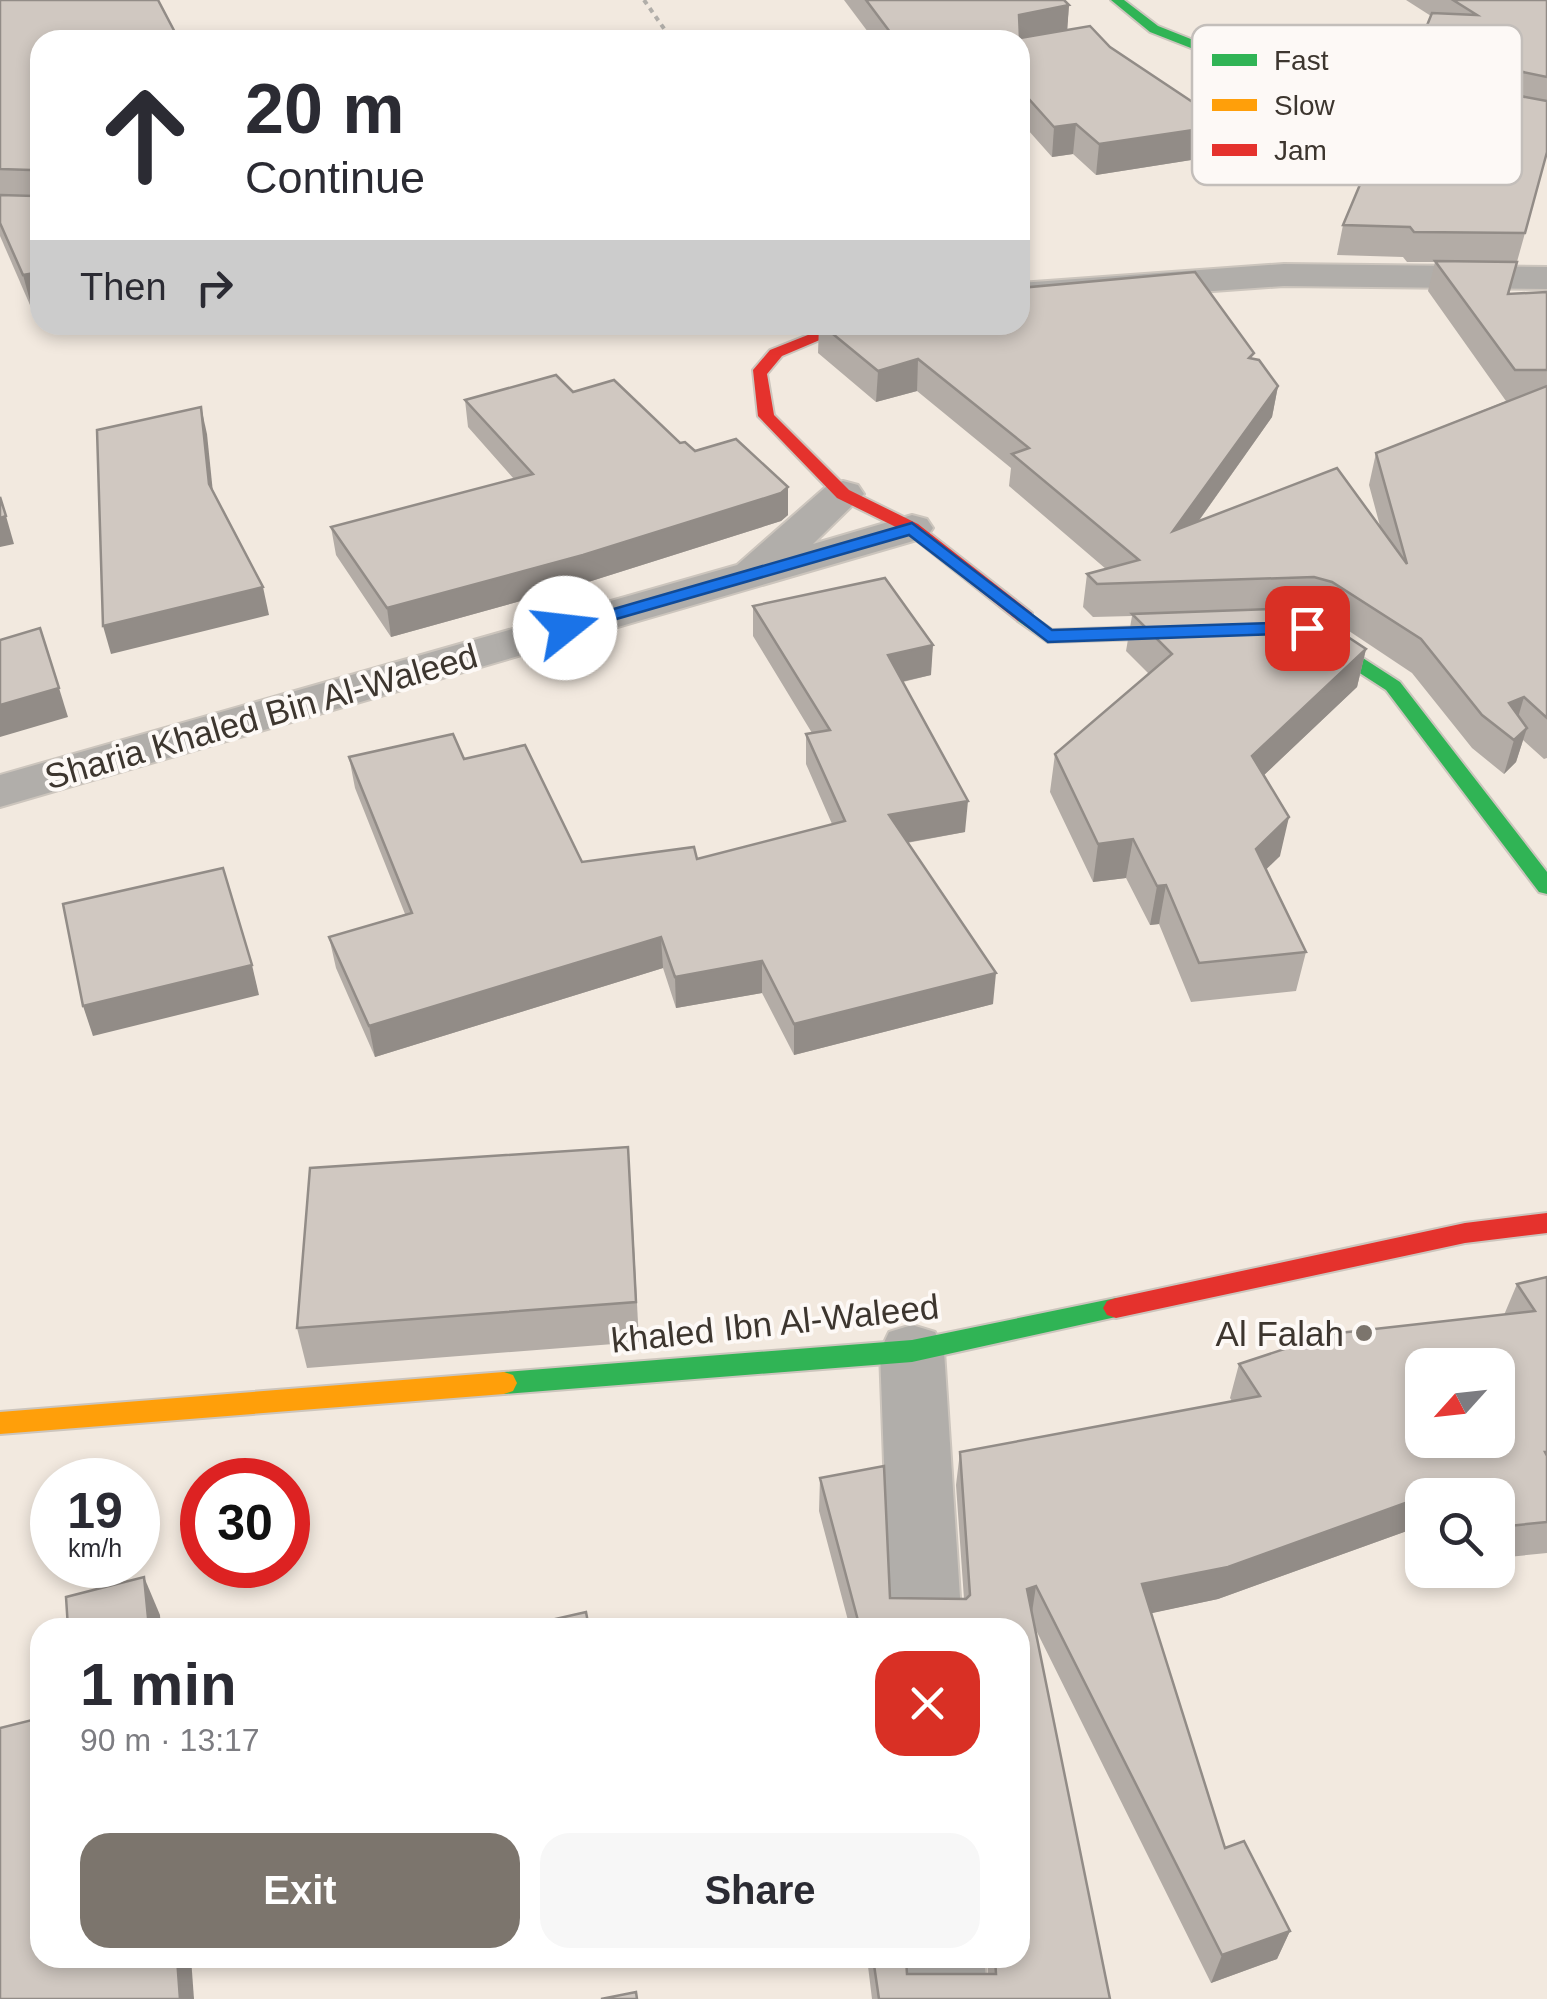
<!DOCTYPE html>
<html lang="en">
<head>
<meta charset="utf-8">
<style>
	:root { --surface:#fff; --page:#f7f7f7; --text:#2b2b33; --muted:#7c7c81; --accent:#7c756d }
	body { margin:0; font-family:Arial,sans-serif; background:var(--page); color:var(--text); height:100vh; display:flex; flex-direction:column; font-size:38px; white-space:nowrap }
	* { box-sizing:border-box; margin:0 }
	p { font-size:32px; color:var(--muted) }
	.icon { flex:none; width:55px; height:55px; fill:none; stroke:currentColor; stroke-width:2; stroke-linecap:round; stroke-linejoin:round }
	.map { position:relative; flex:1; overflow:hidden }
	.side { position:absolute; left:30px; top:1618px; width:1000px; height:350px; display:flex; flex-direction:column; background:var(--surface); border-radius:30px; box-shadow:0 5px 15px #0003 }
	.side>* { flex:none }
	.guide { position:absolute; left:30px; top:30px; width:1000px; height:305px; border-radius:30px; box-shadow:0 5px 15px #0003; background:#fff; color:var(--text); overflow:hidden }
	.needle { width:65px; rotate:243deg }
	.tools { position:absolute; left:1405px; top:1348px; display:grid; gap:20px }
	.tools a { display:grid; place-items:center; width:110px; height:110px; border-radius:20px; background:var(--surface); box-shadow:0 5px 15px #0003; font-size:50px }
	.speed { position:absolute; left:30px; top:1458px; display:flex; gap:20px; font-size:50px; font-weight:700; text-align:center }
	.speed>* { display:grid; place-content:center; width:130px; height:130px; border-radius:50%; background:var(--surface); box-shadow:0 5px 15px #0003; line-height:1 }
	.speed small { font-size:25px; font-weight:400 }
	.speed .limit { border:15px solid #d22; background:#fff; color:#111 }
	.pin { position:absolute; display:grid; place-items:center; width:85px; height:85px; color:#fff; margin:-42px; border-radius:20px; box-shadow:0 5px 15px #0006 }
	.me { position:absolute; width:110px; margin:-55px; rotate:74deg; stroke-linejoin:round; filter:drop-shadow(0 0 8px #0008) }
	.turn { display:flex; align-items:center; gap:35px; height:210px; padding:0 50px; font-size:45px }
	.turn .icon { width:130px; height:130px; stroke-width:2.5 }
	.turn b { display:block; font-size:70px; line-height:85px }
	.then { display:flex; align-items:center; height:95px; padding:0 50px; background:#0003; gap:20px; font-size:38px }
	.round { display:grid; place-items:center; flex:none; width:105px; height:105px; border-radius:30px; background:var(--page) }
	.overview { display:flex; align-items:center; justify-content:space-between; height:170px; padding:0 50px }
	h1 { font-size:60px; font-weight:600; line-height:75px }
	.action { display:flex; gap:20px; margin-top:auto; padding:20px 50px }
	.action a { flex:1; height:115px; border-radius:30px; background:var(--accent); color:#fff; font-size:40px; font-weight:600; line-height:115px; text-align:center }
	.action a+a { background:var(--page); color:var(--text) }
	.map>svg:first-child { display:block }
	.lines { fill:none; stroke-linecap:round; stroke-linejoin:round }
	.street-casing { stroke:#ccc5bd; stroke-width:4 }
	.fast-casing { stroke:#ccc5bd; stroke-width:4 }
	.slow-casing { stroke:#ccc5bd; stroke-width:4 }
	.jam-casing { stroke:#ccc5bd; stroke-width:4 }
	.path { stroke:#b1aea9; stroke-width:4; stroke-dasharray:5 5; stroke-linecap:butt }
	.street { fill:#b1aeaa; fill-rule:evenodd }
	.fast { fill:#30b455; fill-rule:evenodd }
	.slow { fill:#ff9f0a; fill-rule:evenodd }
	.jam { fill:#e5322d; fill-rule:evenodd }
	.wall { fill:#b3aca6 }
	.shaded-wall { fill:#928c87 }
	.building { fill:#d0c8c1; stroke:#928c87; stroke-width:2.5; fill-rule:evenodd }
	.route { fill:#1a73e8; stroke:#114b97; stroke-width:2.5 }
	.poi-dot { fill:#7c756d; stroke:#fdf9f6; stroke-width:4 }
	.labels { text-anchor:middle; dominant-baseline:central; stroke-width:8; stroke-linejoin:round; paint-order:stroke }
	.street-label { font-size:35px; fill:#3d362f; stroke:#fdf9f6 }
	.poi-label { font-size:35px; fill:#3d362f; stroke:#fdf9f6; text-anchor:end }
	.key { fill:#fdf9f6; stroke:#c3beba; stroke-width:2.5 }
	.key-label { font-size:28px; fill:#3d362f }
</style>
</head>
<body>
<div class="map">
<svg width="1547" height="1999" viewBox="0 0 1547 1999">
	<rect width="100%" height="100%" fill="#f2e9df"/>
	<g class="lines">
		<defs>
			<g id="street">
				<polygon points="1284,264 1547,267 1547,289 1284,286 1020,305 1020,283"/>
				<polygon points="843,481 858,485 864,494 813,544 912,515 927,519 933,528 927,537 0,807 0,775 737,565 828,485"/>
				<polygon points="912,1325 935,1332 944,1351 962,1628 890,1628 880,1351 889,1332"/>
				<polygon points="904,1958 984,1958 988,1999 906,1999"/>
			</g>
			<g id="fast">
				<polygon points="1111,0 1124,0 1158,26 1226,53 1547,113 1547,121 1219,59 1150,32"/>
				<polygon points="1025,611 1052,630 1203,625 1212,631 1203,637 1048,642 1018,621 1018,613"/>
				<polygon points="1307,622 1400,682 1547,872 1547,894 1539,892 1386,690 1290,628 1292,624"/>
				<polygon points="1116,1298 1125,1301 1129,1308 1125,1315 912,1362 504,1394 495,1391 491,1383 495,1375 504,1372 912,1340"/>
			</g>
			<polygon id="slow" points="504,1372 513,1375 517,1383 513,1391 504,1394 0,1434 0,1412"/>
			<g id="jam">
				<polygon points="833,325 855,325 782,356 767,374 774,415 849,490 918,524 1032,613 1032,621 1018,621 906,532 837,498 758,416 753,370 770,350"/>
				<polygon points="1547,1213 1547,1233 1465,1243 1116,1318 1107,1315 1103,1308 1107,1301 1116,1298 1465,1223"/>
			</g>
		</defs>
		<use href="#street" class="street-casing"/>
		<use href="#fast" class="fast-casing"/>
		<use href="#slow" class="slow-casing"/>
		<use href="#jam" class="jam-casing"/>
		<polyline class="path" points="644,0 672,40"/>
		<use href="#street" class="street"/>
		<use href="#fast" class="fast"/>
		<use href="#slow" class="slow"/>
		<use href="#jam" class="jam"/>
	</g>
	<g class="wall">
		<polygon points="0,0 158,0 33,312 0,236"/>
		<polygon points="844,0 1064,0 1069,5 1067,30 1110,47 1223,155 1096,175 1073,154 1052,157 1020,121 1020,40 874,40"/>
		<polygon points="1406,0 1547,0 1547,154 1508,294 1547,292 1547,758 1544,759 1523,740 1516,762 1504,774 1472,748 1412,673 1325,615 1307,610 1366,649 1357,687 1264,775 1280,856 1266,869 1306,952 1296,991 1191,1002 1159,924 1150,925 1126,878 1093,882 1050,792 1055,754 1149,674 1126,651 1132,616 1093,617 1083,607 1087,574 1106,569 1009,486 1011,468 917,391 876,402 818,353 819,325 1020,325 1253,359 1278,386 1272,417 1198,522 1380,526 1369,485 1376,453 1506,401 1428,291 1435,262 1407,262 1403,257 1337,255 1343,225 1411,76 1417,50 1431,16"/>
		<polygon points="573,392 695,451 788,487 788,515 781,521 585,583 391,637 336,555 331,527 514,479 468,427 465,400"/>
		<polygon points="753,606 931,675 903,682 965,832 907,843 993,1004 794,1055 762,993 676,1008 663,968 375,1057 336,968 329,937 405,914 355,788 349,757 464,759 582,862 697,859 832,824 806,764 806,734 812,733 753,636"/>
		<polygon points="631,1188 639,1342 307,1368 297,1328"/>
		<polygon points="1547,1277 1547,1553 1498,1558 1498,1495 1422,1495 1422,1538 1418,1527 1218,1599 1151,1613 1225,1848 1290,1931 1277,1959 1211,1983 1035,1628 1110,1999 872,1999 867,1958 906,1958 907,1974 988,1974 987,1958 1020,1958 1020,1628 850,1628 819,1511 820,1478 890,1598 964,1599 956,1485 960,1452 1232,1401 1230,1398 1239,1364 1504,1315 1517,1284"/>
	</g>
	<g class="shaded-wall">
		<polygon points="1069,5 1067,33 1020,43 1019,15"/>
		<polygon points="970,33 970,40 905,40"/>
		<polygon points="1076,124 1073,154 1052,157 1054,127"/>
		<polygon points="1227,125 1223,155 1096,175 1099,144"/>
		<polygon points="40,272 40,311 33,312 23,275"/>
		<polygon points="918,359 917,391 876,402 878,371"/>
		<polygon points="1278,386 1272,417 1168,564 1173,531"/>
		<polygon points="201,407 207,434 215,512 209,484"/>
		<polygon points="788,487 788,515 781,521 585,583 391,637 387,608"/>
		<polygon points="6,516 14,544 0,547 0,518"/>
		<polygon points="263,587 269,615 111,654 103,626"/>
		<polygon points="933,645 931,675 887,685 888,655"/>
		<polygon points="1366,649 1357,687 1244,794 1252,756"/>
		<polygon points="59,688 68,717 0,737 0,705"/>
		<polygon points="1524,697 1514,731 1509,703"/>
		<polygon points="1527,728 1516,762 1504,774 1514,740"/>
		<polygon points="968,801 965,832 887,846 889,815"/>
		<polygon points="1289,817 1280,856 1248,887 1256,849"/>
		<polygon points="1133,839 1126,878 1093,882 1098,844"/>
		<polygon points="1166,885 1159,924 1150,925 1157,886"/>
		<polygon points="661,937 663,968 375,1057 369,1026"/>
		<polygon points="762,961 762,993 676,1008 675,977"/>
		<polygon points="252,965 259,995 93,1036 83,1006"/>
		<polygon points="996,973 993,1004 794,1055 794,1024"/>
		<polygon points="1422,1497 1422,1516 1418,1527 1218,1599 1134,1617 1142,1584"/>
		<polygon points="144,1577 160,1615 161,1628 149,1628"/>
		<polygon points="1036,1586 1031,1619 1027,1589"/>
		<polygon points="1290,1931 1277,1959 1211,1983 1222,1955"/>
		<polygon points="177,1958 191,1958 194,1999 180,1999"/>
	</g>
	<g class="building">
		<polygon points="0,0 158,0 179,40 40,40 40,272 23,275 0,223 0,195 34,196 35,174 31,170 0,169"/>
		<polygon points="866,0 1064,0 1069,5 1019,15 1020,38 1090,26 1110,47 1227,125 1099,144 1076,124 1054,127 1020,89 1020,40 976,40 970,33 896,40"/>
		<polygon points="1453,0 1547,0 1547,77 1417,50 1432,13 1477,15"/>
		<polygon points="1406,75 1547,101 1547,152 1525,233 1414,232 1410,227 1343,225"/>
		<polygon points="1435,261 1517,262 1508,294 1547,292 1547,370 1515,370"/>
		<polygon points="1195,272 1254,353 1249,358 1259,360 1278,386 1173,531 1337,468 1407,564 1376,453 1547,386 1547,718 1524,697 1509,703 1527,728 1514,740 1482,715 1421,639 1332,582 1314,577 1097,584 1087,574 1139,560 1012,454 1029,448 918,359 878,371 822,325 1020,325 1020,288"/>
		<polygon points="556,375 573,392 614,380 680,443 685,442 695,451 736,439 788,487 781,493 583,555 387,608 331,527 533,474 465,400"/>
		<polygon points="201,407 209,484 263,587 103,626 97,430"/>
		<polygon points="0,497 6,516 0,518"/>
		<polygon points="885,578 933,645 888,655 968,801 889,815 996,973 794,1024 762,961 675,977 661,937 369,1026 329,937 412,913 349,757 453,734 464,759 525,745 582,862 694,847 697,859 845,821 806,734 830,730 753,606"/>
		<polygon points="1304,608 1366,649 1252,756 1289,817 1256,849 1306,952 1199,963 1166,885 1157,886 1133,839 1098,844 1055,754 1172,654 1132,614"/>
		<polygon points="40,628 59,688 0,705 0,640"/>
		<polygon points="223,868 252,965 83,1006 63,904"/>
		<polygon points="628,1147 636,1302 297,1328 310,1168"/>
		<path d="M1547 1277V1452H1545L1547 1456V1522L1498 1527V1495H1432V1493L1422 1495V1497L1228 1567 1142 1584 1225 1848 1244 1841 1290 1931 1222 1955 1036 1586 1027 1589 1110 1999H879L873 1958H906L907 1974H996L995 1958H1020V1628H860L820 1478 884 1466 890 1598 966 1599 970 1595 960 1452 1260 1396 1239 1364 1330 1334 1535 1311 1517 1284ZM1422 1365H1498V1440H1422Z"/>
		<polygon points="144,1577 149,1628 68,1628 66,1597"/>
		<polygon points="586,1612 589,1628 516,1628"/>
		<polygon points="40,1718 40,1958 177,1958 180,1999 0,1999 0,1728"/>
		<polygon points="636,1992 637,1999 601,1999"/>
	</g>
	<polygon class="route" points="912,523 1052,630 1307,622 1316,628 1307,633 1048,642 909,535 571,632 558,632 555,628 558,625"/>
	<circle class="poi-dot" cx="1364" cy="1333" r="10"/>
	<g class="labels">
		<g class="street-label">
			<text transform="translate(261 716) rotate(-16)">Sharia Khaled Bin Al-Waleed</text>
			<text transform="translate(775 1323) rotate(-6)">khaled Ibn Al-Waleed</text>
		</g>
		<g class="poi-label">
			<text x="1344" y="1333">Al Falah</text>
		</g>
	</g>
	<rect x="1192" y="25" width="330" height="160" rx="15" class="key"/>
	<rect x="1212" y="54" width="45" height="12" fill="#30b455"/>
	<rect x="1212" y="99" width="45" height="12" fill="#ff9f0a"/>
	<rect x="1212" y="144" width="45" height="12" fill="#e5322d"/>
	<g class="key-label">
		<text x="1274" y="70">Fast</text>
		<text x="1274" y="115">Slow</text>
		<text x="1274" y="160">Jam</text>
	</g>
</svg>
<div class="tools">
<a><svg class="needle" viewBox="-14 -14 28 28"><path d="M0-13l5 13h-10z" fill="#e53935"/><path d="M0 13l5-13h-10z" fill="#7c7c81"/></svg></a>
<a><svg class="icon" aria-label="search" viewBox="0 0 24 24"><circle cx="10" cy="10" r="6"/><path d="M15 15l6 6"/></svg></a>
</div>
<div class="speed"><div>19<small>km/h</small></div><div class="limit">30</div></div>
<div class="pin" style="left:1307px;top:628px;background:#d93025"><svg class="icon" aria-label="arrive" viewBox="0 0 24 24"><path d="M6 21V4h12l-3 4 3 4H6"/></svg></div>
<svg class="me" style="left:565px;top:628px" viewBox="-20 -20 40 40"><circle r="19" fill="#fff"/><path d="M0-13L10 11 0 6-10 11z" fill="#1a73e8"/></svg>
<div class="guide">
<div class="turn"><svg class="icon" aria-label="ahead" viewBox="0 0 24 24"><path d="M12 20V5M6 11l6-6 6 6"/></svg><div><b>20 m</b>Continue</div></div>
<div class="then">Then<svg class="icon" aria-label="right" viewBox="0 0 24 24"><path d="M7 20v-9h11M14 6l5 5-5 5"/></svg></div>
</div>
<section class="side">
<div class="overview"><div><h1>1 min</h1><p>90 m · 13:17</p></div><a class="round" style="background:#d93025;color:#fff"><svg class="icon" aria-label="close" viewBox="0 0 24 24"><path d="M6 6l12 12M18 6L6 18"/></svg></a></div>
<div class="action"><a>Exit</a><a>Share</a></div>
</section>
</div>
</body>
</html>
